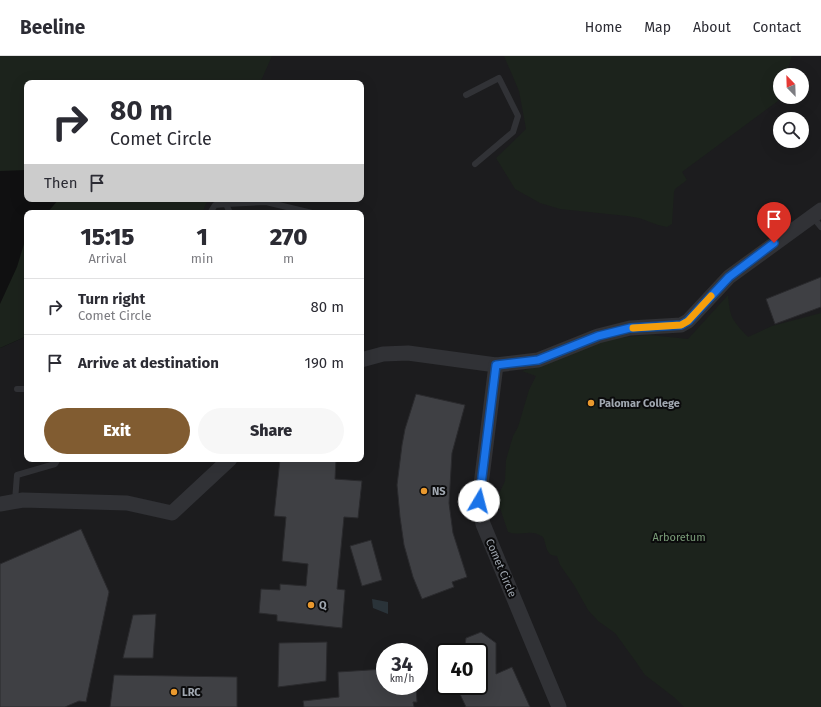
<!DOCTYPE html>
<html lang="en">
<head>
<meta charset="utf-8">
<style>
	:root { --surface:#fff; --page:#f7f7f7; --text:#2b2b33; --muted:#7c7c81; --line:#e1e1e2; --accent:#815c31 }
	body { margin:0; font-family:"Fira Sans",sans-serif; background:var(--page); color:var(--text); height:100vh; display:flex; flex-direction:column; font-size:15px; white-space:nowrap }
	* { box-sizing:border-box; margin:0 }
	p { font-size:13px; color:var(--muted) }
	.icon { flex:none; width:22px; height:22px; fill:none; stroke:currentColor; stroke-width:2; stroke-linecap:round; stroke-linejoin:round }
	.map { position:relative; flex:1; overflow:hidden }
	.panel { position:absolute; left:24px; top:154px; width:340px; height:252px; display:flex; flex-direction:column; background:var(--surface); border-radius:8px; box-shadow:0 4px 16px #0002 }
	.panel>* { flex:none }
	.guide { position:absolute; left:24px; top:24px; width:340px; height:122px; border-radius:8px; box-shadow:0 4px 16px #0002; background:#fff; color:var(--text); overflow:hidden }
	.needle { width:26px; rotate:337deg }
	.buttons { position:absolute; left:773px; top:12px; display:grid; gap:8px }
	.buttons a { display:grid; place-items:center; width:36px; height:36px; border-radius:50%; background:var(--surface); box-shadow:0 4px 16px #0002; font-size:20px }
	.speed { position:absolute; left:376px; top:587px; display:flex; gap:8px; font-size:20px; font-weight:700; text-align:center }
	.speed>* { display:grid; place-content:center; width:52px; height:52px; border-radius:50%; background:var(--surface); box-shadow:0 4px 16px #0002; line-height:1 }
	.speed small { font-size:10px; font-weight:400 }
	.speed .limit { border:2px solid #111; border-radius:6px; background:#fff; color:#111 }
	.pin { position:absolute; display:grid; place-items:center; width:34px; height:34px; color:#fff; margin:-41px -17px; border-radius:50% 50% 50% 0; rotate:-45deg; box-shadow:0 0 4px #0007 }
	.pin .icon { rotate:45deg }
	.me { position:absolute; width:44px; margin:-22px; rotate:8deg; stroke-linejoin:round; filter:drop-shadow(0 0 3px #0008) }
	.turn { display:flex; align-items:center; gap:14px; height:84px; padding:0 20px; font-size:18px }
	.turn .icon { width:52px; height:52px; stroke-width:2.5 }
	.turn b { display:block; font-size:28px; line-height:34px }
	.then { display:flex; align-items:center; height:38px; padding:0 20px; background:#0003; gap:8px; font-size:15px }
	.eta { display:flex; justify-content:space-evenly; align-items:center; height:68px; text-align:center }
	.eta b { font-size:24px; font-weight:800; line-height:28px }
	.cta { display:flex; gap:8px; margin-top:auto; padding:8px 20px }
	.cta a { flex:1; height:46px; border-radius:24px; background:var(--accent); color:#fff; font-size:16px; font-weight:800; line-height:46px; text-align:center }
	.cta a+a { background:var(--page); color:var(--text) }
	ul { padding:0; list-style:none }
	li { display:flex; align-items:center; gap:12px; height:56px; padding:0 20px; border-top:1px solid var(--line) }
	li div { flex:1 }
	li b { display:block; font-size:15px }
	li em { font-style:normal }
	header { display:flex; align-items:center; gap:24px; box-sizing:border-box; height:56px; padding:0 20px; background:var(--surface); border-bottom:1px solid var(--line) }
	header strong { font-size:19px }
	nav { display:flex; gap:22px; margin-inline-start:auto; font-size:14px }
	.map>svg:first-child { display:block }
	.built { fill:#1c1c1e; fill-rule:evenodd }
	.green { fill:#1c231c }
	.water { fill:#2a3339 }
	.building { fill:#3f4044; stroke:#2a2a2d }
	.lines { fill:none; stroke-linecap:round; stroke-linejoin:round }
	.service { stroke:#313236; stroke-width:6 }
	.tertiary { stroke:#313236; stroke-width:15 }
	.route-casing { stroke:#114b97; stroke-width:10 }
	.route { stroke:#1a73e8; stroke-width:7 }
	.slow { stroke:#f59e0b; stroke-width:7 }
	.poi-dot { fill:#ea992e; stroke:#0b0b0c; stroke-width:1.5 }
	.labels { text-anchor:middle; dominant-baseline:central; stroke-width:4; stroke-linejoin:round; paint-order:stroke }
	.poi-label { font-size:11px; font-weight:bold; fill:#a1a8b1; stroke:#0b0b0c; text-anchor:start }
	.park-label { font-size:11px; fill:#7a9c78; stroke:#0b0b0c }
	.street-label { font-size:11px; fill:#a1a8b1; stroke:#0b0b0c }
</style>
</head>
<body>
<header>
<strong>Beeline</strong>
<nav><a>Home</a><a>Map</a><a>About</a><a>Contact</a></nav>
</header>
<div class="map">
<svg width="821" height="651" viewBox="0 0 821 651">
	<rect width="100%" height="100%" fill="#101011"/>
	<path class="built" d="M119 0H821V651H0V292L27 280V403H361V157H187L181 143H361V27H131ZM780 19H802V41H780ZM780 63H802V85H780ZM385 596H419V630H385ZM445 596H479V630H445Z"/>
	<g class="green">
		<polygon points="0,0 272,0 260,27 27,27 27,114 0,115"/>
		<polygon points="504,0 792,0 786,19 780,19 780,39 778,45 682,116 687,124 675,133 674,136 672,168 667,171 658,169 639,162 627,160 560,153 540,147 515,133 496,102 526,73 519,35"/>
		<polygon points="59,143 208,143 202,157 47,157"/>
		<polygon points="27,178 27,280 0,292 0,248 17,211"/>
		<path d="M728 239C730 262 732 264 748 281L772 270 821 257V651H684L675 642 645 619 636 606 615 577 598 565 588 554 574 529 560 509 557 500C545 500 547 489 543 481 530 472 521 481 508 476L499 449V438L505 425 506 404 513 380 518 371 529 334 536 320 522 315 560 303 595 288 617 282 650 279 688 283Z"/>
	</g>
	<polygon class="water" points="372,543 388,546 388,558 373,552"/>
	<g class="building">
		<polygon points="821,221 821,251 775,268 766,243"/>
		<polygon points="416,338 465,349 452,397 449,447 453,477 467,521 452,526 454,531 422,543 413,521 404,489 400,461 397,429 402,389 405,373"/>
		<polygon points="280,403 336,403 335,423 362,425 358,462 344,461 337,533 345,534 342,572 277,565 277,559 259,557 261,533 280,534 280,528 306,530 308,508 282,505 286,461 274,460"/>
		<polygon points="81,473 109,536 86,646 79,645 65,651 0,651 0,508"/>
		<polygon points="371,484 382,524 362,530 350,490"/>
		<polygon points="156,558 153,602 123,602 133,559"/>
		<polygon points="481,576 496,587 496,618 512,611 530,651 466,651 458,634 467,630 479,630 479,596 464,596 466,582"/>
		<polygon points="327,586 326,625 278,631 279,587"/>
		<polygon points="385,613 385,630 416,630 417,646 413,646 414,651 304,651 303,645 339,641 338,616"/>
		<polygon points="114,619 237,621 237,651 110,651"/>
	</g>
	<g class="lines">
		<g class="service">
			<polyline points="466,39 499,22 518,60 513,76 475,108"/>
			<polyline points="226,148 266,146 312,157"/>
			<polyline points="210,157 215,149 226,148 230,157"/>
			<polyline points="812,160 821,171"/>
			<polyline points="17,333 27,333"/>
			<polyline points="15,445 17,419 55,408 58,403"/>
		</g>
		<g class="tertiary">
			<polyline points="361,304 383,298 408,297 496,309 538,304 598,280 630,272 681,269 688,265 729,221 821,154"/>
			<polyline points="496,309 479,445 483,468 559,651"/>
			<polyline points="0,448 23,444 127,447 172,457 230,403"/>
		</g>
	</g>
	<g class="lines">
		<defs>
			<polyline id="route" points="479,445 496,309 538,304 598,280 630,272 681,269 688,265 729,221 774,187"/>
		</defs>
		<use href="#route" class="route-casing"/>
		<use href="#route" class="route"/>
		<polyline class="slow" points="633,272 681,269 688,265 711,240"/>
	</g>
	<g class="poi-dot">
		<circle cx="591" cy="347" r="4"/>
		<circle cx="424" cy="435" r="4"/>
		<circle cx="311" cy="549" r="4"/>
		<circle cx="174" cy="636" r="4"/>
	</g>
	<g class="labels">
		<g class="poi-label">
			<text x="599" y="347">Palomar College</text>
			<text x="432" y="435">NS</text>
			<text x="319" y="549">Q</text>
			<text x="182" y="636">LRC</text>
		</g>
		<g class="park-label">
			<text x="679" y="481">Arboretum</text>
		</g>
		<g class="street-label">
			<text transform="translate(501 512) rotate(67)">Comet Circle</text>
		</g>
	</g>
</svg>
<div class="buttons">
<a><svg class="needle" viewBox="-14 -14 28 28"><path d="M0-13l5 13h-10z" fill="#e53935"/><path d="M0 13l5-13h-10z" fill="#7c7c81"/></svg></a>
<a><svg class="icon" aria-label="search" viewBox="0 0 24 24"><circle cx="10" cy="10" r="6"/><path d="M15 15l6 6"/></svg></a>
</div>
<div class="speed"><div>34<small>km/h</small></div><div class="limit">40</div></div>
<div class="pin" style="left:774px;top:187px;background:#d93025"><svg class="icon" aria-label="arrive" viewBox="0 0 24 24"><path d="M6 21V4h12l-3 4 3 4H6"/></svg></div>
<svg class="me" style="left:479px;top:445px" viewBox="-20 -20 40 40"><circle r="19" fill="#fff"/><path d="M0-13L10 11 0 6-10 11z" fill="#1a73e8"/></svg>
<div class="guide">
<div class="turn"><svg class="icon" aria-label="right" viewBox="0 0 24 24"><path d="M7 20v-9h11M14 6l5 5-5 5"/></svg><div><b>80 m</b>Comet Circle</div></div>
<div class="then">Then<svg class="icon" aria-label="arrive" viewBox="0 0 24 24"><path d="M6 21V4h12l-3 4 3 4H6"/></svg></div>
</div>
<section class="panel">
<div class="eta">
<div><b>15:15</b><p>Arrival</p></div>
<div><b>1</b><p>min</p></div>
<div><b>270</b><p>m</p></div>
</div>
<ul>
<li><svg class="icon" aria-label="right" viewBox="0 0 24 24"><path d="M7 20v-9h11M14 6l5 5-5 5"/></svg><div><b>Turn right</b><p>Comet Circle</p></div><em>80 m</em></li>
<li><svg class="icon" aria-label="arrive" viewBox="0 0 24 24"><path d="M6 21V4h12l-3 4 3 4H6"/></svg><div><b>Arrive at destination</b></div><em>190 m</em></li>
</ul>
<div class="cta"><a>Exit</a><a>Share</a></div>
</section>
</div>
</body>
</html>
